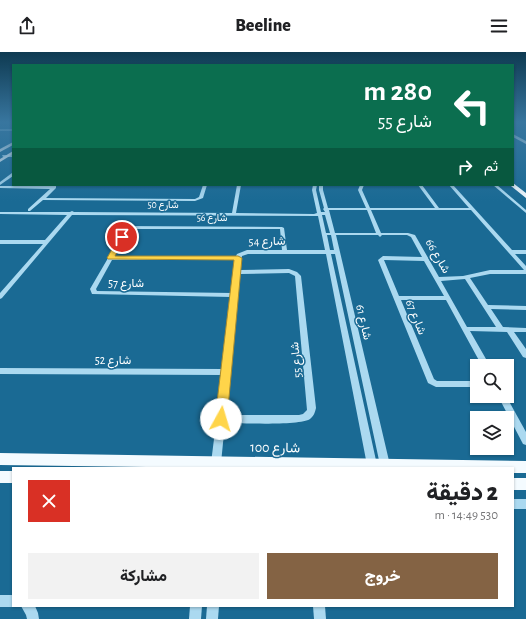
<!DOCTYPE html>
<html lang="ar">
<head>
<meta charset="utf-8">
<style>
	:root { --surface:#fff; --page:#f2f2f2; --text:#202124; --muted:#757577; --accent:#846344 }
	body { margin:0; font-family:"Alegreya Sans",Vazirmatn,sans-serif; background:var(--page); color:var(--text); direction:rtl; height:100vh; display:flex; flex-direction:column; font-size:15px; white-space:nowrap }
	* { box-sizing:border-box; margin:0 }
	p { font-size:13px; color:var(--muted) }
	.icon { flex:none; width:22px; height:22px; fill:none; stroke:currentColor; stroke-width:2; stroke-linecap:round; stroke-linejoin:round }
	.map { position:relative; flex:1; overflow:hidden; direction:ltr }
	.side { position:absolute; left:12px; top:415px; width:502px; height:140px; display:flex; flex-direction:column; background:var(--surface); border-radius:0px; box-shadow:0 1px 3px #0004; direction:rtl }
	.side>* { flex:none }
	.hud { position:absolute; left:12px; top:12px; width:502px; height:122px; border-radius:0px; box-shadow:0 1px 3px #0004; direction:rtl; background:#0b6e4f; color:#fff; overflow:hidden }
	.fabs { position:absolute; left:470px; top:307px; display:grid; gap:8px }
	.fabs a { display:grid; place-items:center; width:44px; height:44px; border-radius:0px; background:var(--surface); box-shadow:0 1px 3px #0004; font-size:20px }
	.pin { position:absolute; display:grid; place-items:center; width:34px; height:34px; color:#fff; margin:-17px; border:2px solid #fff; border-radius:50%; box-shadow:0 1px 4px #0007 }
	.me { position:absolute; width:44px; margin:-22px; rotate:6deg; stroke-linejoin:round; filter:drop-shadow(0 0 3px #0008) }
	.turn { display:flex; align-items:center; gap:14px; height:84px; padding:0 16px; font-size:18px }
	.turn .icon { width:52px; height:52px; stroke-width:2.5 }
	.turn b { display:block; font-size:28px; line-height:34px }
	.then { display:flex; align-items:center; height:38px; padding:0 16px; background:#0003; gap:8px; font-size:15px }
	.round { display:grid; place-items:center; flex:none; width:42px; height:42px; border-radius:0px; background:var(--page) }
	.overview { display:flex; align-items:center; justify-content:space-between; height:68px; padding:0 16px }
	h1 { font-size:24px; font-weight:800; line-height:30px }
	.primary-button { display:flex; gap:8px; margin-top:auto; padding:8px 16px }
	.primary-button a { flex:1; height:46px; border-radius:0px; background:var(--accent); color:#fff; font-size:16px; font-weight:800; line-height:46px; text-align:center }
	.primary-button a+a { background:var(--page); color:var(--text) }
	header { display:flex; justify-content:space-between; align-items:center; height:52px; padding:0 16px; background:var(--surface); font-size:18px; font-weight:800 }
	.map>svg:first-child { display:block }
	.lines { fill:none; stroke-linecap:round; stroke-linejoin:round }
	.minor { fill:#abd9f0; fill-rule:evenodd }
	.major { fill:#f4fbff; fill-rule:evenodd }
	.route { fill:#ffd54a; stroke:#a68a30 }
	.labels { text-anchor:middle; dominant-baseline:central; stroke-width:3; stroke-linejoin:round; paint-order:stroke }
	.far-street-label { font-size:10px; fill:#fff; stroke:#1a6a94 }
	.street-label { font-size:12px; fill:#fff; stroke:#1a6a94 }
	.near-street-label { font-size:14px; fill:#fff; stroke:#1a6a94 }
</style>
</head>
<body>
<header><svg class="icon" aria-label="menu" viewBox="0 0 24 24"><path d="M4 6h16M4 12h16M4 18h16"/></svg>Beeline<svg class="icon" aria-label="share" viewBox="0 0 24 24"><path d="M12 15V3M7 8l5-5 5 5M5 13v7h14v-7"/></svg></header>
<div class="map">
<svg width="526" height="567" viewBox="0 0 526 567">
	<rect width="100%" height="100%" fill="#1a6a94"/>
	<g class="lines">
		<g class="minor">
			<rect x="0" y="77" width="13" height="2"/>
			<polygon points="2,103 13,103 13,105 3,105"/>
			<polygon points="12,121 13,121 13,124 0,133 0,130"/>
			<polygon points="203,133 207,133 203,146 195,149 43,148 30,159 28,159 28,157 50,137 0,136 0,134 56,134 56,136 46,146 195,147 199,145"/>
			<path d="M237 133H241L236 161 314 162 317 161 312 138 313 133H317L316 138 321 160H325L323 157 324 156 319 138V133H323V138L328 156H366L358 138 360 133H364L362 138 370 156H435L418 133H422L439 156H469L449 133H453L512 198H526V202H515L526 214V222H490L470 226 488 253 526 254V258L491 257 503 275 526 276V280H514L526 297V306L523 305 507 280 470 279 490 314H482L446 248H401L434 327 437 329H477V335H436L428 331 378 208 383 204 422 205 411 185 407 183H382L380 185 378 183H336L390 413 388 416H382L380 413 335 202H331L377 413 375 416H369L367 413 326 202H248L242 204 240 218 289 217 297 220 301 224 316 356C315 360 314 364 310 367 300 374 240 371 225 371L221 411 219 414 216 415 213 414 211 411 222 323 0 322V316L223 317 231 245 92 242 90 237 125 177 116 176 114 175 116 174 282 175 284 176 287 198H325L318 164 72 163 2 246 0 247V241L43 192H0V188H45L67 163 0 162V160H70L72 159 74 160 232 161ZM329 158H367L376 181H335ZM371 158H471L524 218H490L463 224 439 225 415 183 408 181H381ZM322 163H325L330 181H326ZM130 177H280L282 198H247L237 202 236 204H114ZM327 183H331L334 198H330ZM112 208H236L232 241 97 239 96 237ZM384 208 424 209 444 244H399ZM289 221 295 224 307 358 303 362 299 363H226L240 222ZM465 227 496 275H467L441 229Z"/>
			<polygon points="493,133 497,133 526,158 526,161"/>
			<polygon points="498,344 506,344 526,380 526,393 523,392"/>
			<rect x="513" y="447" width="13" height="10"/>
			<polygon points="0,543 13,543 13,554 16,554 13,555 0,555"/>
			<polygon points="21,554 35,554 38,561 39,567 27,567 26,563"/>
			<polygon points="190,554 202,554 201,567 189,567"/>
			<polygon points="207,554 219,554 218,567 206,567"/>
			<polygon points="313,554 325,554 326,567 314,567"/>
		</g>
		<g class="major">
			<polygon points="513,82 526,89 526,92 513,85"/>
			<polygon points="13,90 13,93 0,100 0,97"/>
			<polygon points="13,99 13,102 0,110 0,107"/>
			<polygon points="513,131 526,141 526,146 511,134 510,133 513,133"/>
			<polygon points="0,401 526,409 526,421 513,421 513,416 219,416 0,413"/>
			<rect x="0" y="419" width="13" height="12"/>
			<rect x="513" y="426" width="13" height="12"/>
		</g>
	</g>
	<linearGradient id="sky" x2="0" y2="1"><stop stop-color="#0e3a51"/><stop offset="0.47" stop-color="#38769f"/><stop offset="1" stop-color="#38769f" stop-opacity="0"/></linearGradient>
	<rect width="526" height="149" fill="url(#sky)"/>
	<polygon class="route" points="122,183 125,185 115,204 238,204 242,206 227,367 225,371 221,372 217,371 215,367 234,208 108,207 107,206 119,185"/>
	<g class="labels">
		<g class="far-street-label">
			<text x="163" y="153">شارع 50</text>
			<text x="212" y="166">شارع 56</text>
		</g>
		<g class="street-label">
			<text transform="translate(267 189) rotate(-1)">شارع 54</text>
			<text transform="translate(438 204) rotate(60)">شارع 66</text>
			<text x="126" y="231">شارع 57</text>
			<text transform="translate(416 265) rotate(68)">شارع 67</text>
			<text transform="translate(364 270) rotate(77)">شارع 61</text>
			<text x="113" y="308">شارع 52</text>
			<text transform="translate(296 308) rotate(-96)">شارع 55</text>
		</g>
		<g class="near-street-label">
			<text transform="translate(275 396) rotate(1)">شارع 100</text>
		</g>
	</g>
</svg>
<div class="fabs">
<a><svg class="icon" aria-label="search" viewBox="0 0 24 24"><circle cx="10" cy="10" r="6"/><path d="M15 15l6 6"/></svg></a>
<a><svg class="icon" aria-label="layers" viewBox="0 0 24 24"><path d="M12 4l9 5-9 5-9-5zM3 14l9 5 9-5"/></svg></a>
</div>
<div class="pin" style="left:122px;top:185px;background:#d93025"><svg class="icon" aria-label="arrive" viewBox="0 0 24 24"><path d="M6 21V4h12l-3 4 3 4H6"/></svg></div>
<svg class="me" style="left:221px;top:367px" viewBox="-20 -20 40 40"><circle r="19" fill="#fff"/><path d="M0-13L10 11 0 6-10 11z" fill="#ffd54a"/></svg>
<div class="hud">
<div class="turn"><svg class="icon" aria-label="left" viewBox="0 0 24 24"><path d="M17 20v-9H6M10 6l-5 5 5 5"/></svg><div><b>280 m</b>شارع 55</div></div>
<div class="then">ثم<svg class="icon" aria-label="right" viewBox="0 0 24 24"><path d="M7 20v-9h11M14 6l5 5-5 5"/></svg></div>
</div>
<section class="side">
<div class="overview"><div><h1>2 دقيقة</h1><p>530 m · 14:49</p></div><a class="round" style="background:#d93025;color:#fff"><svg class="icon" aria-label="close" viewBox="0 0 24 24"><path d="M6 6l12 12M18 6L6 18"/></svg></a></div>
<div class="primary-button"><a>خروج</a><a>مشاركة</a></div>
</section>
</div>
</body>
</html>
